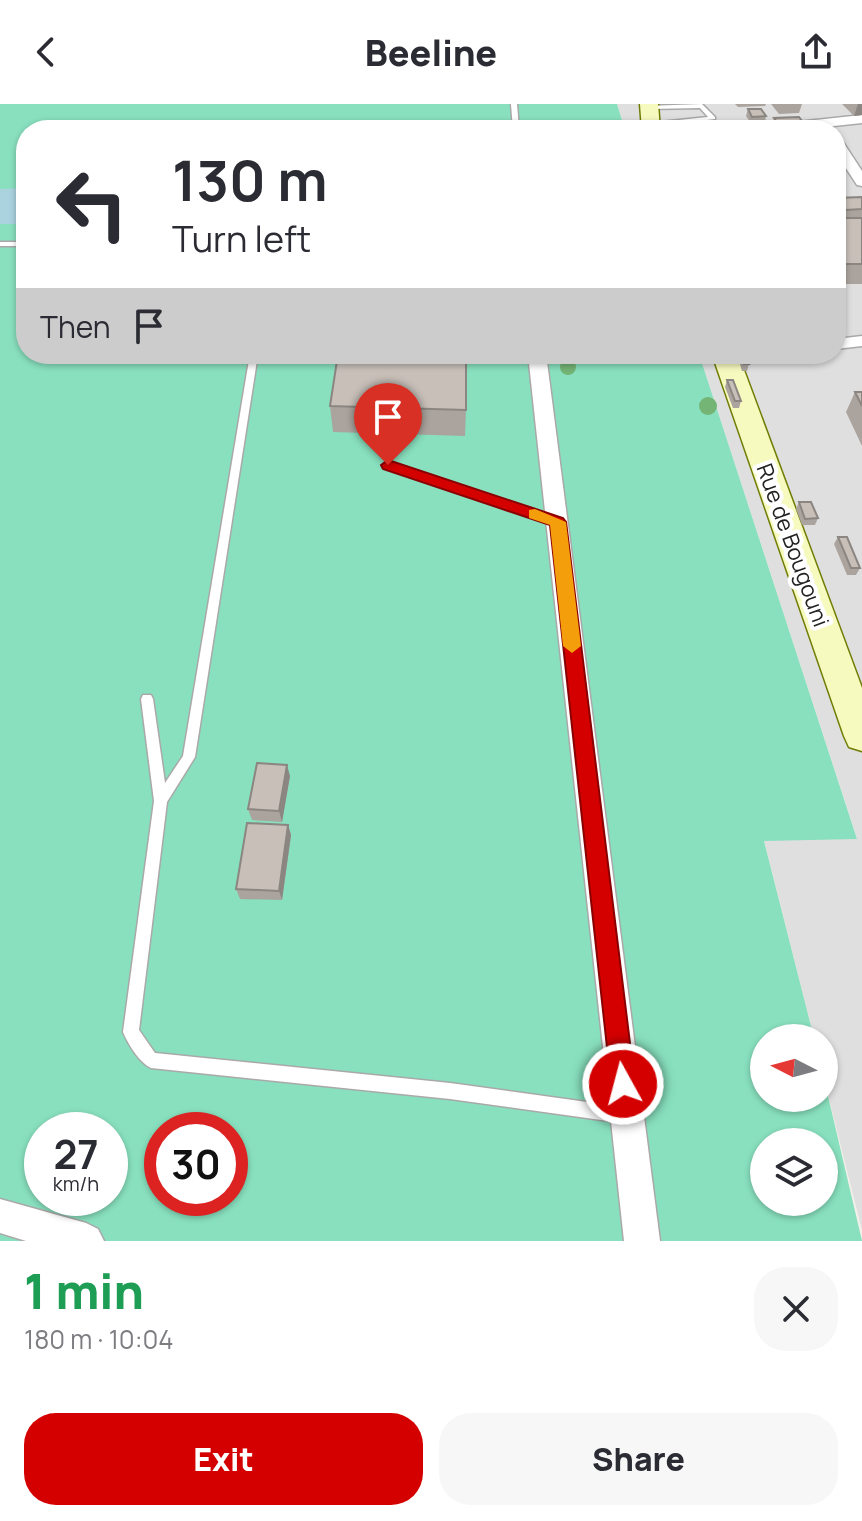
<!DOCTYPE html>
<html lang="en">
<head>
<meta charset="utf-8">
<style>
	:root { --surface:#fff; --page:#f7f7f7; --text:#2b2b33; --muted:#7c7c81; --accent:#d40000 }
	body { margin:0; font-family:Manrope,sans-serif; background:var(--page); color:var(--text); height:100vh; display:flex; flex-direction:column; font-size:30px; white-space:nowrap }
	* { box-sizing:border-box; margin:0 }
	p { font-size:26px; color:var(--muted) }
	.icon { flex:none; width:44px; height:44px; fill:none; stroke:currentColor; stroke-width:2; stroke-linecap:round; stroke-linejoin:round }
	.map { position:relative; height:1137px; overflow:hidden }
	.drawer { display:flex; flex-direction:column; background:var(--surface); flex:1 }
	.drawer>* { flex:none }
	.hud { position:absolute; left:16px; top:16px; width:830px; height:244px; border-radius:32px; box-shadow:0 2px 6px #0004; background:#fff; color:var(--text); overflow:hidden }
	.needle { width:52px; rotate:276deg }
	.fabs { position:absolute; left:750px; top:920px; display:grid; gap:16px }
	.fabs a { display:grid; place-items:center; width:88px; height:88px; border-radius:50%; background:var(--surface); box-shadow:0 2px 6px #0004; font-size:40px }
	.speed { position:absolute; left:24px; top:1008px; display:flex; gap:16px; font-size:40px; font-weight:700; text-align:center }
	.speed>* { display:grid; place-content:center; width:104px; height:104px; border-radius:50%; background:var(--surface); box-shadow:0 2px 6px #0004; line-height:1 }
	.speed small { font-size:20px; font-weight:400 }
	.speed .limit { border:12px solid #d22; background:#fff; color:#111 }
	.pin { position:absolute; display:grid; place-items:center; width:68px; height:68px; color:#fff; margin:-82px -34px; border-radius:50% 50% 50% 0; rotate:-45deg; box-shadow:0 0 8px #0007 }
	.pin .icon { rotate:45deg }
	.me { position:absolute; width:88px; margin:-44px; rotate:353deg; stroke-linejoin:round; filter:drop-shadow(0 0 6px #0008) }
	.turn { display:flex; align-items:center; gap:28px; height:168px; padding:0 24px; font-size:36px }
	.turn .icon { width:104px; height:104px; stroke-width:2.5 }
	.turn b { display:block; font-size:56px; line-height:68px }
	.then { display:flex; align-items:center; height:76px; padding:0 24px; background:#0003; gap:16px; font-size:30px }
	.round { display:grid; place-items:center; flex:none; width:84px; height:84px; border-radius:32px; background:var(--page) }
	.summary { display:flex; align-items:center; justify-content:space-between; height:136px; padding:0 24px }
	h1 { font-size:48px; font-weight:800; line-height:60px; color:#1e9e55 }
	.button { display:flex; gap:16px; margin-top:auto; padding:16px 24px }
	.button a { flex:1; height:92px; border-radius:32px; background:var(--accent); color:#fff; font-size:32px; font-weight:800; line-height:92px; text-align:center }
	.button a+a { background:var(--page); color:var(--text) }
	header { display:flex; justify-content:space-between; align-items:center; height:104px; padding:0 24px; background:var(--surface); font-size:36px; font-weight:800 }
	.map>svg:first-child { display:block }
	.residential { fill:#e0dfdf }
	.pitch { fill:#88e0be; fill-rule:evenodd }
	.water { fill:#aad3df }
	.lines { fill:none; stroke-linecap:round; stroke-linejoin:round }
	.service-casing { stroke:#a9a9a9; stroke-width:3 }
	.minor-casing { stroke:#a9a9a9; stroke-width:3 }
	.secondary-casing { stroke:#707d05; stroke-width:3 }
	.service { fill:#fff; fill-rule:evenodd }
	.minor { fill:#fff; fill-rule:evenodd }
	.secondary { fill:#f7fabf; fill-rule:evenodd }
	.tree { fill:#74b475 }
	.wall { fill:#aba49e }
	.shaded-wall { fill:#8b8681 }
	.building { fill:#c7bfb8; stroke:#8b8681; stroke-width:2 }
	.route { fill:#d40000; stroke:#8a0000; stroke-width:2 }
	.slow { fill:#f59e0b }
	.labels { text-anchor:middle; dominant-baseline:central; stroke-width:8; stroke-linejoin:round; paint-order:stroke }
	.street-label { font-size:22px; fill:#222; stroke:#fff }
</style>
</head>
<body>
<header><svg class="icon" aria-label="back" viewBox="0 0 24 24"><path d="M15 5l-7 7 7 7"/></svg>Beeline<svg class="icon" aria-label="share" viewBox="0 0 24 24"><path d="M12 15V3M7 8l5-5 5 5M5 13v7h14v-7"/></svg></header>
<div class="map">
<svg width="862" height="1137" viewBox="0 0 862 1137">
	<rect width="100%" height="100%" fill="#f2efe9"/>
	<polygon class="residential" points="617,0 862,0 862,1126 824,975 824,934 814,934 764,736 857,734 699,250 836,250 836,26 625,26"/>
	<path class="pitch" d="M0 0H617L625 26H26V250H699L857 735 764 737 814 934H764V994H824V975L862 1137H0ZM42 1026H110V1094H42ZM162 1026H230V1094H162ZM764 1038H824V1098H764Z"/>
	<polygon class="water" points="26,84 26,120 0,120 0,85"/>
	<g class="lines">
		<defs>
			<g id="service">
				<polygon points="511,0 517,0 519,26 513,26"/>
				<polygon points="702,0 715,13 715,15 650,23 647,21 650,19 708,13 700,4 649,5 646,3 647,2"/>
				<rect x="0" y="138" width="26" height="4"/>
				<path d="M250 250H258L195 653 167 698 139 926 155 949 450 979 623 1003 629 1005 631 1011 629 1017 623 1019 450 995 151 964C139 958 128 940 123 928L154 697 141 595 143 591H151L153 595 165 679 183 652Z"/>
				<polygon points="388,358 562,415 563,418 558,422 554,421 384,363 384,359"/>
			</g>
			<g id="minor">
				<polygon points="862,11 862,19 797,26 753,26 760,22"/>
				<polygon points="836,34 841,35 862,67 862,82 857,81 836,49"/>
				<polygon points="862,232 862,242 836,245 836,235"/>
				<polygon points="528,250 546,250 660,1137 624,1137"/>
				<path d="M726 250H776C765 259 729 264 718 255Z"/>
				<polygon points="0,1095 86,1119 98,1125 104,1137 26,1137 0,1129"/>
			</g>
			<g id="secondary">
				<polygon points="640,0 658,0 660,26 642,26"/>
				<polygon points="712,250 738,250 862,584 862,647 849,643 844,632"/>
			</g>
		</defs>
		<use href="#service" class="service-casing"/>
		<use href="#minor" class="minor-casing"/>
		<use href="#secondary" class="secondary-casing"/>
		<use href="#service" class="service"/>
		<use href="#minor" class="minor"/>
		<use href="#secondary" class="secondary"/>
	</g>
	<g class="tree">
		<circle cx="568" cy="263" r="8"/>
		<circle cx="708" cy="302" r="9"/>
	</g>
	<g class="wall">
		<polygon points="735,0 766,0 765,2 738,3"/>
		<polygon points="771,0 802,0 799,9 779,10"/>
		<polygon points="842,0 862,0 862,11 854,12"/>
		<polygon points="748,5 766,12 765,19 751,19 746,12"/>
		<polygon points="774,14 809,26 771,26"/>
		<polygon points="836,63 844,73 836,92"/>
		<polygon points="862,93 862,180 836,180 836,96 837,94"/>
		<rect x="478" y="250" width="12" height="2"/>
		<polygon points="742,250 749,260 747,267 742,267 739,257"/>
		<polygon points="727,276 741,297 739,304 733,304 725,283"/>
		<polygon points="855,288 862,288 862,342 846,308"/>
		<polygon points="330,302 466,306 465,332 333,328"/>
		<polygon points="799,398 818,414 815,421 802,421 796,405"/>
		<polygon points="838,433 860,464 856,471 847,471 834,440"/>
		<polygon points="290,672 282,718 252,716 248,705"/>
		<polygon points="288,721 291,731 282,796 240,795 236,785"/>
	</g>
	<g class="shaded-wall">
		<polygon points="858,0 862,0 862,11 854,12"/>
		<polygon points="287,661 290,672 282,718 279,707"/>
		<polygon points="288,721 291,731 282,796 279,787"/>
	</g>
	<g class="building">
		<polygon points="748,5 761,5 766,12 752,13"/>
		<polygon points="799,13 809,26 783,26 774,14"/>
		<polygon points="836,63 844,73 836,73"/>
		<polygon points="862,93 862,105 846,106 837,94"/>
		<rect x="836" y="114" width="26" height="46"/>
		<polygon points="338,250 466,250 466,306 330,302"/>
		<polygon points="742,250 746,250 749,260 744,260"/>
		<polygon points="727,276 733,276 741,297 735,297"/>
		<polygon points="855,288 862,288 862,302"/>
		<polygon points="799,398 811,398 818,414 805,415"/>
		<polygon points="838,433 847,433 860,464 851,464"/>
		<polygon points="257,659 287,661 279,707 248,705"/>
		<polygon points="247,719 288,721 279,787 236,785"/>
	</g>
	<polygon class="route" points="388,356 563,414 566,418 635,980 631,988 623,992 614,988 611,980 550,421 383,365 381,361"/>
	<polygon class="slow" points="535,405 566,418 581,542 572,549 563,542 550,421 529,414 529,406"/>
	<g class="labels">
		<g class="street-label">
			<text transform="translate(793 441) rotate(70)">Rue de Bougouni</text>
		</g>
	</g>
</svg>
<div class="fabs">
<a><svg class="needle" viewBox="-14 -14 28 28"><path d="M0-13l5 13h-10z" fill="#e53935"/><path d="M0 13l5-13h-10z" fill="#7c7c81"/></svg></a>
<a><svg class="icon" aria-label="layers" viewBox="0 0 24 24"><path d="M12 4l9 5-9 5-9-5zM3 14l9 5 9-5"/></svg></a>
</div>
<div class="speed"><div>27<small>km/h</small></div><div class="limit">30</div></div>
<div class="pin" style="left:388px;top:361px;background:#d93025"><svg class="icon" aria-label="arrive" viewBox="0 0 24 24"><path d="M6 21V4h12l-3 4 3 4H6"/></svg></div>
<svg class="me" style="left:623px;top:980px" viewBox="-20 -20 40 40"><circle r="17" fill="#d40000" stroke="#fff" stroke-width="3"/><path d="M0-11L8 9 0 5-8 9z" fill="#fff"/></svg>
<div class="hud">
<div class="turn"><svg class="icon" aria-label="left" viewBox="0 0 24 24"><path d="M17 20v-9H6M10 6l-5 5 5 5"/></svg><div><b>130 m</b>Turn left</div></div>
<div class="then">Then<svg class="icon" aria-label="arrive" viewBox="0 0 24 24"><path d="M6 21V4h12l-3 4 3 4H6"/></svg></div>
</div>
</div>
<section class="drawer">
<div class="summary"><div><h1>1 min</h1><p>180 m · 10:04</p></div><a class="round"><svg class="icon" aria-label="close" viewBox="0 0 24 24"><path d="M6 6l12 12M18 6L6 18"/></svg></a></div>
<div class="button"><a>Exit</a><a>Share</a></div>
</section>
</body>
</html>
